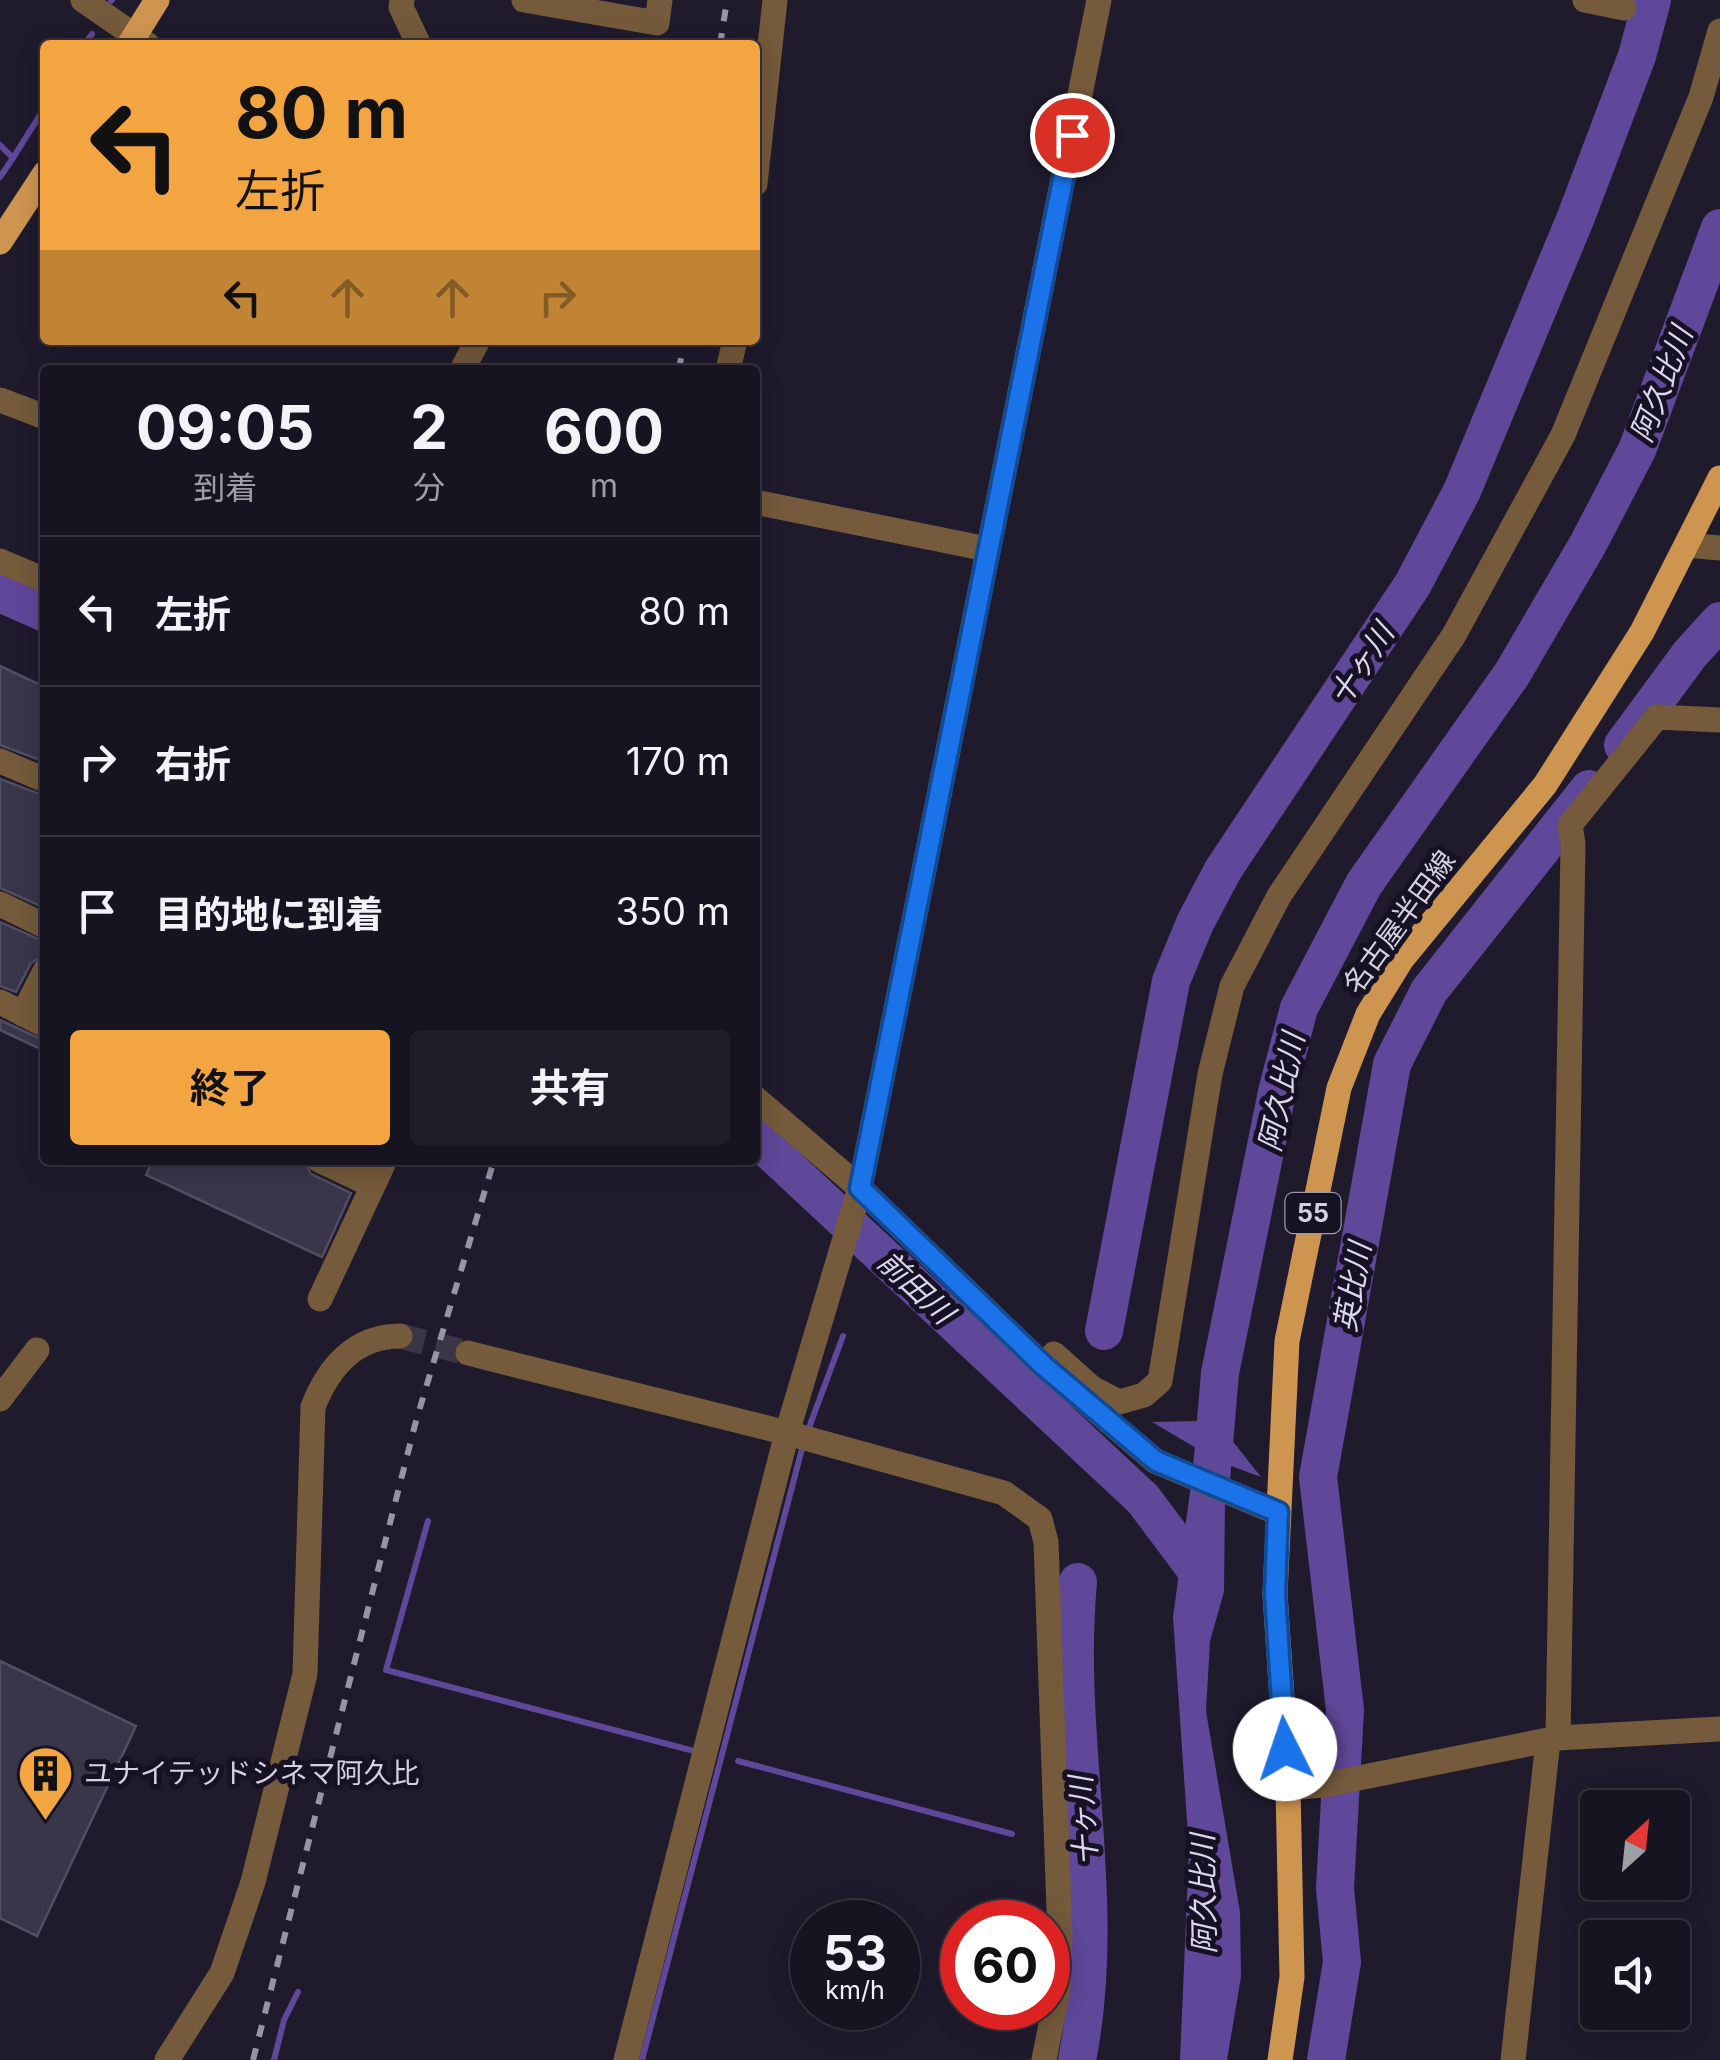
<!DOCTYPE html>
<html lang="ja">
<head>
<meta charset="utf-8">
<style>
	:root { --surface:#171422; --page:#201d2a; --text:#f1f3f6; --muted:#9e9ea5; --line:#363340; --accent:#f2a541 }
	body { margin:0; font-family:Inter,"Noto Sans JP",sans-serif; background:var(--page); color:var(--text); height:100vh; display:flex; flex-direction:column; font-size:38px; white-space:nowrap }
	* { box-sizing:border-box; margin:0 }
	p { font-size:32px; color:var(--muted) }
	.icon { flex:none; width:55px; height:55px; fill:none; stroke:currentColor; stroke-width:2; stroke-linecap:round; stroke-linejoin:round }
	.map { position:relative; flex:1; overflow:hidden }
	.drawer { position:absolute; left:40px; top:365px; width:720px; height:800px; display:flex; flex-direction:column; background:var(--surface); border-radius:10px; box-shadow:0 5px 25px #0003,0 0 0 2px var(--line) }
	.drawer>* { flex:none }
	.hud { position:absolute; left:40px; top:40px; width:720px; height:305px; border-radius:10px; box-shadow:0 5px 25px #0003,0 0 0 2px var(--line); background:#f2a541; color:#111; overflow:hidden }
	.needle { width:65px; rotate:27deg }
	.controls { position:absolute; left:1580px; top:1790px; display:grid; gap:20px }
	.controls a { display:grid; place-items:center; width:110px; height:110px; border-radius:10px; background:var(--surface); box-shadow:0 5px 25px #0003,0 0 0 2px var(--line); font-size:50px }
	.speed { position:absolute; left:790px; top:1900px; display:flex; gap:20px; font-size:50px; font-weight:700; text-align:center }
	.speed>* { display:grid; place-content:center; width:130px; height:130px; border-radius:50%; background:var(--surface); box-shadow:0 5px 25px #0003,0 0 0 2px var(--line); line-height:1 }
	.speed small { font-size:25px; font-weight:400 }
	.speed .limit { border:15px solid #d22; background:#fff; color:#111 }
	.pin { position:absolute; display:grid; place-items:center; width:85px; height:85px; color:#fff; margin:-42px; border:5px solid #fff; border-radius:50%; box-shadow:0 2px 10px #0007 }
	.me { position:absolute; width:110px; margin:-55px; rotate:356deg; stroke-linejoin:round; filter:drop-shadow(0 0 8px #0008) }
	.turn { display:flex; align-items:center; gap:35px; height:210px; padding:0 30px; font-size:45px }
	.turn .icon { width:130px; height:130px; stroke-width:2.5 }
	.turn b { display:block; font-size:70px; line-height:85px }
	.lanes { display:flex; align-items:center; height:95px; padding:0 30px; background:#0003; justify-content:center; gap:50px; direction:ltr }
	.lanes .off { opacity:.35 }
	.eta { display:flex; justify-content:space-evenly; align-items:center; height:170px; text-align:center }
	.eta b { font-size:60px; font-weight:700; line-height:70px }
	.button { display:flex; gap:20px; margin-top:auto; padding:20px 30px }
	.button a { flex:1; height:115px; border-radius:10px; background:var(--accent); color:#111; font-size:40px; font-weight:700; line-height:115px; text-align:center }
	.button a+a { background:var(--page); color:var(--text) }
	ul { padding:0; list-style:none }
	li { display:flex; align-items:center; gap:30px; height:150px; padding:0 30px; border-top:2px solid var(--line) }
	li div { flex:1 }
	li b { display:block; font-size:38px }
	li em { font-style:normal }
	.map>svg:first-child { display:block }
	.water { fill:#5f4799 }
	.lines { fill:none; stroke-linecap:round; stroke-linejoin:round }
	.stream { stroke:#5f4799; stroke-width:6 }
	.river { stroke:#5f4799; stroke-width:38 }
	.building { fill:#3a364a; stroke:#514d62; stroke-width:2.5 }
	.minor-tunnel { stroke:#3a3648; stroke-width:25; stroke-dasharray:25 12; stroke-linecap:butt }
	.minor { stroke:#755a3b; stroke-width:25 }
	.major { stroke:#ce9550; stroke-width:25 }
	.rail { stroke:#9795a3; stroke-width:6; stroke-dasharray:12 12; stroke-linecap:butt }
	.route-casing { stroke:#114b97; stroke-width:25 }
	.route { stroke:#1a73e8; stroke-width:18 }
	.labels { text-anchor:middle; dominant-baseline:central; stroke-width:10; stroke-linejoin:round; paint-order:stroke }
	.shield { fill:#161224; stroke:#9b98a7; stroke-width:2.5 }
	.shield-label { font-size:25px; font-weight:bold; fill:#d4d2df }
	.street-label { font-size:28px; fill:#d4d2df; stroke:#161224 }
	.poi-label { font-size:28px; fill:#d4d2df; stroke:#161224; text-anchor:start }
	.water-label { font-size:30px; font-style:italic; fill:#dbd6ed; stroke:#161224 }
</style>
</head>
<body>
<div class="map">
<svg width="1720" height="2060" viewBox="0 0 1720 2060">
	<rect width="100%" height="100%" fill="#1f1b2d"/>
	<polygon class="water" points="1197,1421 1227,1434 1261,1477 1231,1466 1225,1497 1224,1592 1210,1641 1206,1711 1240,1912 1241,1977 1227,2060 1180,2060 1189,1850 1173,1617 1196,1448 1152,1422"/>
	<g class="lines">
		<g class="stream">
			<polyline points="111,1 112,0"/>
			<polyline points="84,45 92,34"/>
			<polyline points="0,145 13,158 0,177"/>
			<polyline points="13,158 45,107"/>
			<polyline points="807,1433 843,1336"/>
			<polyline points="428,1521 386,1670 694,1751"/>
			<polyline points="738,1761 1012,1834"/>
			<polyline points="274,2060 284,2020 298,1992"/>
			<polyline points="642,2060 803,1445"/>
		</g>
		<g class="river">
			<polyline points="0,593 45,613"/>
			<polyline points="1623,745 1690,654 1720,621"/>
			<polyline points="755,1137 1143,1499 1197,1571"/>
			<polyline points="1104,1331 1171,981 1195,923 1223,870 1413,584 1462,491 1576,217 1637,56 1652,0"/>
			<polyline points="1211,1480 1220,1373 1277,1092 1299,1008 1364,884 1512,674 1588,544 1637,450 1720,228"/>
			<path d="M1077 2060C1109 1901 1063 1742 1078 1582"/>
			<polyline points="1326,2060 1342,1962 1335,1888 1345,1710 1318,1477 1392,1064 1429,991 1589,789"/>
		</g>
	</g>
	<g class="building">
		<polygon points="0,666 45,687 45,762 0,745"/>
		<polygon points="0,779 45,796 45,908 0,888"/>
		<polygon points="0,922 45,942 45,955 31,963 16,992 0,986"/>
		<polygon points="0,1020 45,1041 45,1051 0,1030"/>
		<polygon points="153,1160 303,1160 311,1174 351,1193 322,1257 146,1175"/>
		<polygon points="0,1661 136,1726 37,1936 0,1918"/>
	</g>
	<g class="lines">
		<polyline class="minor-tunnel" points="400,1336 468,1353"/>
		<g class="minor">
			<polyline points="83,0 148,45"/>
			<polyline points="402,0 401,7 419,45"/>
			<polyline points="524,0 657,23 660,0"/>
			<polyline points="1585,0 1624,8"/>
			<polyline points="755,184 775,0"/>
			<polyline points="462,370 478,340"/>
			<polyline points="728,370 735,340"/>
			<polyline points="0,400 45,417"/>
			<polyline points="755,502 987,549"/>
			<polyline points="1687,545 1720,548"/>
			<polyline points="0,561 45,580"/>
			<polyline points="0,761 45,780"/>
			<polyline points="0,904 45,926"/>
			<polyline points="0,1002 45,1025"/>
			<polyline points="23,1014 45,971"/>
			<polyline points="755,1098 860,1188 1044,1366 1155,1461 1278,1513"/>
			<polyline points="319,1160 361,1180 372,1160"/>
			<polyline points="320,1299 385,1160"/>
			<polyline points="468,1353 787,1433 1004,1493 1040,1519 1046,1542 1060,1937 1058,1988 1044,2060"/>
			<polyline points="1044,1366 1054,1354 1092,1388 1119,1402 1144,1395 1160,1381 1210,1074 1232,986 1279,896 1454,635 1563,435 1701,97 1720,31"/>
			<polyline points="0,1399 37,1350"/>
			<polyline points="1558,1738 1573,844 1570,825 1657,717 1720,720"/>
			<polyline points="1288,1788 1324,1785 1558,1738 1720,1729"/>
			<path d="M167 2060 222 1973 253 1882 305 1674 313 1407C328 1368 355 1336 400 1336"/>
			<polyline points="626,2060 787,1433 860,1188 1099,0"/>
			<polyline points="1513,2060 1548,1741"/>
		</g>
		<g class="major">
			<polyline points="129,45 157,0"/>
			<polyline points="0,242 45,173"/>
			<polyline points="1280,2060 1292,1977 1288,1788 1275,1594 1287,1341 1339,1088 1368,1014 1402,959 1545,785 1642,632 1720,478"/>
		</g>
		<g class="rail">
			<polyline points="720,45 727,0"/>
			<polyline points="679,370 684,340"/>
			<polyline points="253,2060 416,1421 494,1160"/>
		</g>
	</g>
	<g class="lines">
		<defs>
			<polyline id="route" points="1072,135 860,1188 1044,1366 1156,1461 1278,1512 1275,1594 1285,1749"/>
		</defs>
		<use href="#route" class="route-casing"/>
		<use href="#route" class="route"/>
	</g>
	<defs>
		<symbol id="building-pin" viewBox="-11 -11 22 30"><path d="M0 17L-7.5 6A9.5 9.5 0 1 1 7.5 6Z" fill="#f2a541" stroke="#161224"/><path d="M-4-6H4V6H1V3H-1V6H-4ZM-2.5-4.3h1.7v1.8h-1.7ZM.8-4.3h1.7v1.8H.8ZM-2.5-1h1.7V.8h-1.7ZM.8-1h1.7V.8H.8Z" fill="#111"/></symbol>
	</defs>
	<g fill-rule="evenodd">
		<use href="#building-pin" x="14" y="1742" width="63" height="86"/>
	</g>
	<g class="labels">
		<rect class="shield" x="1285.5" y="1193" width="55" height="40" rx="8"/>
		<g class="shield-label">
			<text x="1313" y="1213">55</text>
		</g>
		<g class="street-label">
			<text transform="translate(1399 922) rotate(-54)">名古屋半田線</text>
		</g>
		<g class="poi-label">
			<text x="84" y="1773">ユナイテッドシネマ阿久比</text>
		</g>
		<g class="water-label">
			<text transform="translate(1661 384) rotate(-69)">阿久比川</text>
			<text transform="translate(1361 664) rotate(-57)">十ヶ川</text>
			<text transform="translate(1281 1092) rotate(-78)">阿久比川</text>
			<text transform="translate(916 1287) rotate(43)">前田川</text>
			<text transform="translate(1352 1287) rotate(-80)">英比川</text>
			<text transform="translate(1083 1821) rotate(-94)">十ヶ川</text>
			<text transform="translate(1203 1894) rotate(-91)">阿久比川</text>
		</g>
	</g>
</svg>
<div class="controls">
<a><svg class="needle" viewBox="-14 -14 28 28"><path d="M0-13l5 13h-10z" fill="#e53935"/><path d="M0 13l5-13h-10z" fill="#9e9ea5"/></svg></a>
<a><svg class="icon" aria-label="sound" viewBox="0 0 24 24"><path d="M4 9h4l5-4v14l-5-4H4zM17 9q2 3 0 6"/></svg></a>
</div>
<div class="speed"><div>53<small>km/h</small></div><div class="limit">60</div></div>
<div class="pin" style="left:1072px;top:135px;background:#d93025"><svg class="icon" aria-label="arrive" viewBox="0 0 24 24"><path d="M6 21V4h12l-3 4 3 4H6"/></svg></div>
<svg class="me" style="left:1285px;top:1749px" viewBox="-20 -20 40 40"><circle r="19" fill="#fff"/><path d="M0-13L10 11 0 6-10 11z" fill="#1a73e8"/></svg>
<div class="hud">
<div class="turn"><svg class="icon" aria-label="left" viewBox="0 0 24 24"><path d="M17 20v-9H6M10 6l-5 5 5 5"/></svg><div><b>80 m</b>左折</div></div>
<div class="lanes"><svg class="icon" aria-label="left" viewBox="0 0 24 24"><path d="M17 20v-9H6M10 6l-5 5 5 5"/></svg><svg class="icon off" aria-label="ahead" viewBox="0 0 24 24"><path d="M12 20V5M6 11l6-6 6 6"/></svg><svg class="icon off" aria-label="ahead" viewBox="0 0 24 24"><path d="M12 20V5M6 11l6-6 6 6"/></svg><svg class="icon off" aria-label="right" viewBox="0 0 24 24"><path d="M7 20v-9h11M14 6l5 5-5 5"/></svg></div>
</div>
<section class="drawer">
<div class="eta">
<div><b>09:05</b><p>到着</p></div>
<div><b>2</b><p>分</p></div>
<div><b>600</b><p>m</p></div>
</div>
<ul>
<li><svg class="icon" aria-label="left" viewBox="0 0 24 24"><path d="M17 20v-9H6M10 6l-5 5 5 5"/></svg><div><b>左折</b></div><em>80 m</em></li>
<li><svg class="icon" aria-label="right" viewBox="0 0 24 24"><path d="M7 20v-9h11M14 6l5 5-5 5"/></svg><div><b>右折</b></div><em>170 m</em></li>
<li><svg class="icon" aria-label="arrive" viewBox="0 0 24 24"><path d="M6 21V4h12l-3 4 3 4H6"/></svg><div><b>目的地に到着</b></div><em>350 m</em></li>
</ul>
<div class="button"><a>終了</a><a>共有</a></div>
</section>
</div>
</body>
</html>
